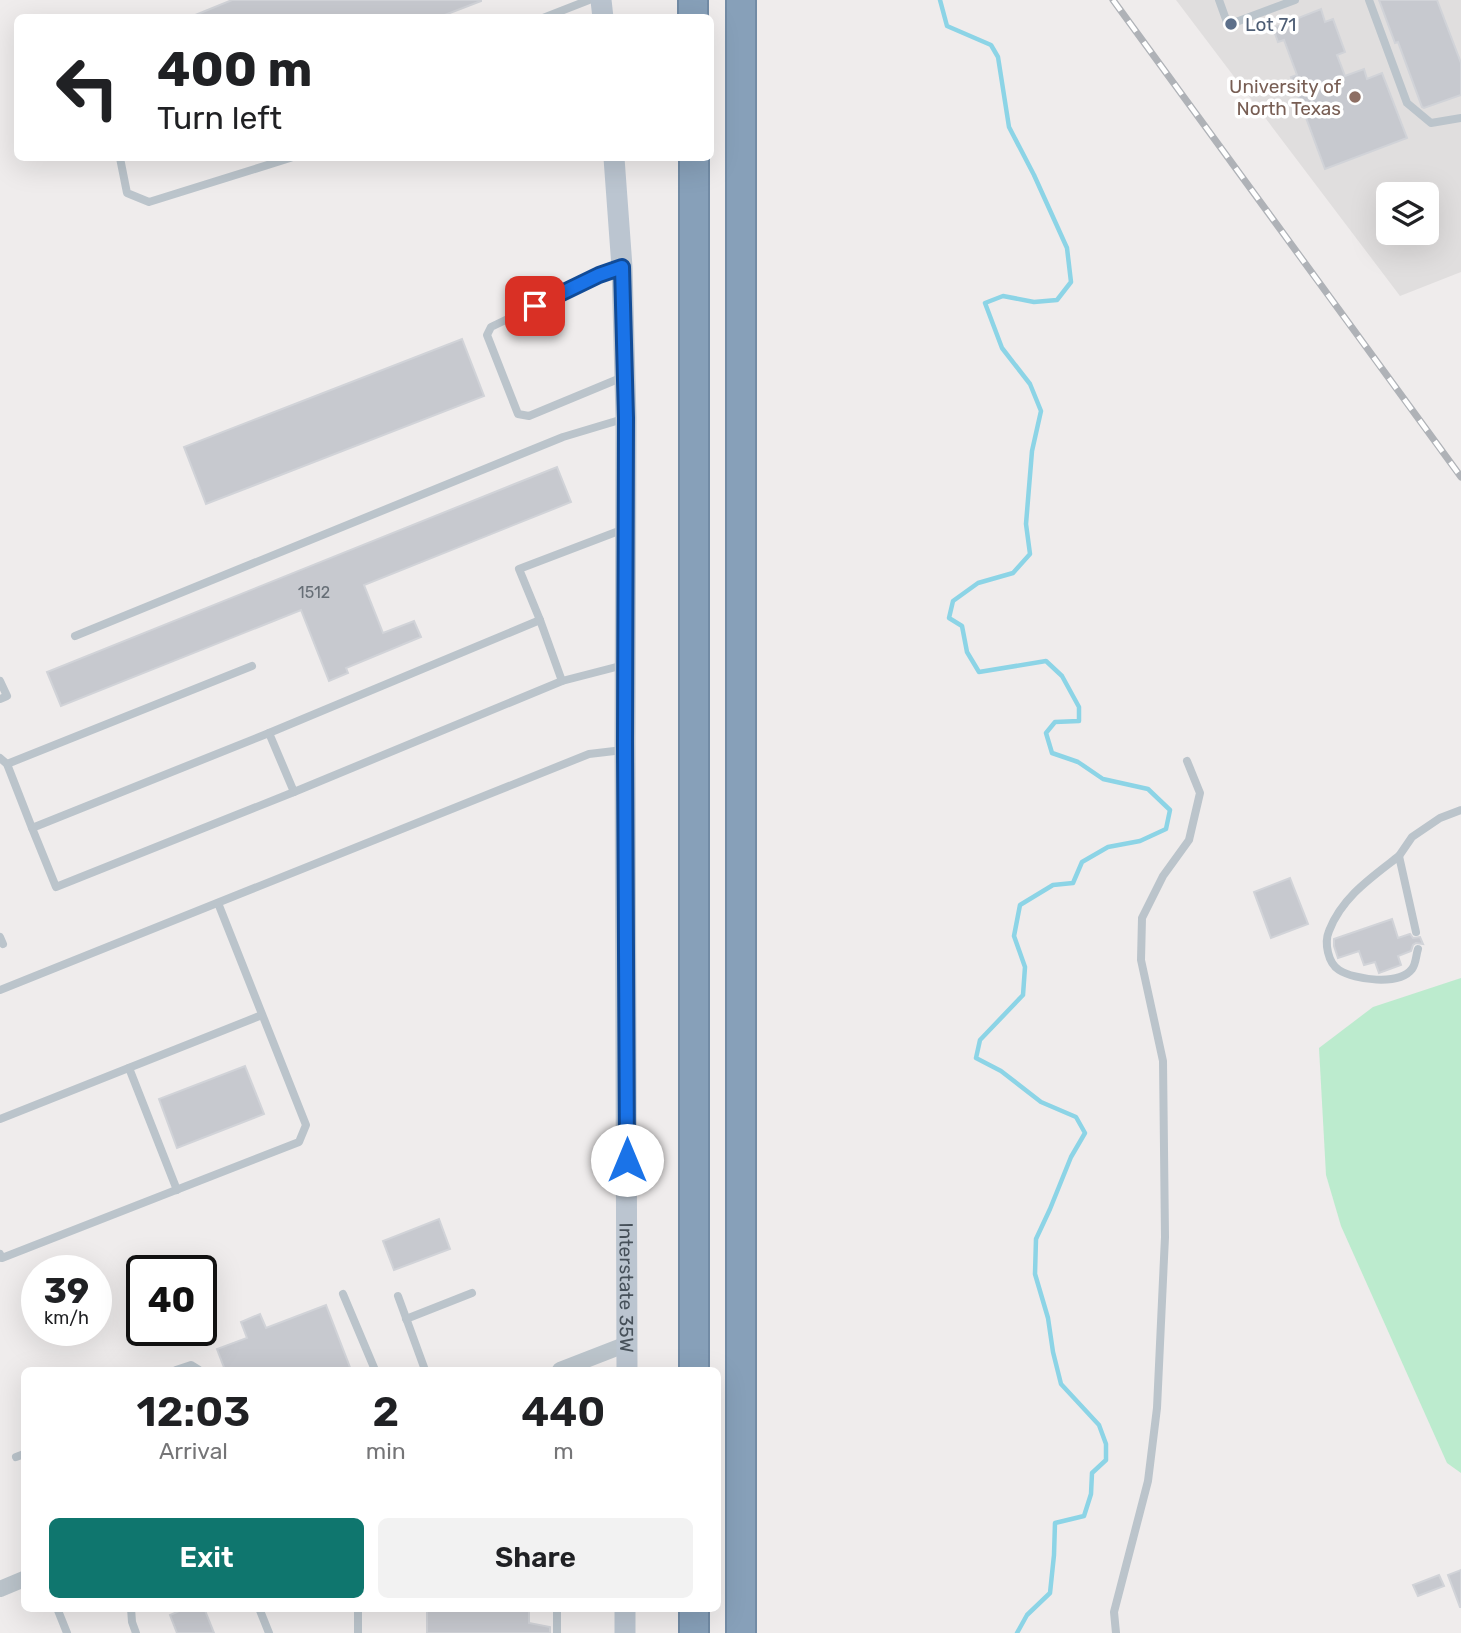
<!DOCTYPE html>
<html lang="en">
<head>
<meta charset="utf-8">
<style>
	:root { --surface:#fff; --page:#f2f2f2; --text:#202124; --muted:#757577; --accent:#0f766e }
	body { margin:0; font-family:Rubik,sans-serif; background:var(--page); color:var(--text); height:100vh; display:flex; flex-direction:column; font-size:26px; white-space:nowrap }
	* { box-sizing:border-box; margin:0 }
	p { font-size:23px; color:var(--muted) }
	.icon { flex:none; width:38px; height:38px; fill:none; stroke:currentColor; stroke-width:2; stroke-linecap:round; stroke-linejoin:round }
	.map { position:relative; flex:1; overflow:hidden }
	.details { position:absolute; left:21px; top:1367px; width:700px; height:245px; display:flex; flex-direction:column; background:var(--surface); border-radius:10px; box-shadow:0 7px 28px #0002 }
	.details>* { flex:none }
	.top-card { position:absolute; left:14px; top:14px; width:700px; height:147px; border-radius:10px; box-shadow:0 7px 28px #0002; background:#fff; color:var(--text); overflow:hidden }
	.tools { position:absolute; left:1376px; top:182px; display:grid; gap:14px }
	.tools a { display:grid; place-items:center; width:63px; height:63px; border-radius:10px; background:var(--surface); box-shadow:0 7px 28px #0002; font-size:35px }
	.speed { position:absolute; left:21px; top:1255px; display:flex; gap:14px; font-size:35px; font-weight:700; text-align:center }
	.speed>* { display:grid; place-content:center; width:91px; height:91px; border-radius:50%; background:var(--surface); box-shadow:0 7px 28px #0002; line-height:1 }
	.speed small { font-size:18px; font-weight:400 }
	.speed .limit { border:4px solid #111; border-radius:10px; background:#fff; color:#111 }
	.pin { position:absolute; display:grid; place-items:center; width:60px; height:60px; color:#fff; margin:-30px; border-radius:14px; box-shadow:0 4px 10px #0006 }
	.me { position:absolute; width:77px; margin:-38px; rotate:0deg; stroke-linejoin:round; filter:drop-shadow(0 0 5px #0008) }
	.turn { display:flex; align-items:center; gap:24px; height:147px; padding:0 28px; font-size:32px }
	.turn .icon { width:91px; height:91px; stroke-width:2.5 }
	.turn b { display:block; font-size:49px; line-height:60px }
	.eta { display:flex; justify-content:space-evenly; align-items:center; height:119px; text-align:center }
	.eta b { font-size:42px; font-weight:600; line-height:49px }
	.button { display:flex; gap:14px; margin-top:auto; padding:14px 28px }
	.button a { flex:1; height:80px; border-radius:10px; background:var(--accent); color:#fff; font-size:28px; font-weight:600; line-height:80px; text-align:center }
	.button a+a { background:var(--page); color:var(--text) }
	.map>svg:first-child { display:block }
	.education { fill:#e0dede; fill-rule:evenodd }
	.green { fill:#bcebce }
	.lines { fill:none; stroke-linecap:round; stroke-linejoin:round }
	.stream { stroke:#8cd4e6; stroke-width:4.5 }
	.building { fill:#c7c9cf; stroke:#d1d3d8; stroke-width:2 }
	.highway-casing { stroke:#728ba5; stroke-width:32 }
	.lane { stroke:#bbc4cb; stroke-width:8 }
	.street { stroke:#bbc4cb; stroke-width:16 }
	.secondary { stroke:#bbc5d0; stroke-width:21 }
	.highway { stroke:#87a0b9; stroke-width:28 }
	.rail-casing { stroke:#afb2b7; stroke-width:7 }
	.rail { stroke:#fff; stroke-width:4.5; stroke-dasharray:13; stroke-linecap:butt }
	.route-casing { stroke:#114b97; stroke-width:18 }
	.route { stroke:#1a73e8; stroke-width:12 }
	.service-dot { fill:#5c6f8a; stroke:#fff; stroke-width:2.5 }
	.education-dot { fill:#8d6e63; stroke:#fff; stroke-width:2.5 }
	.labels { text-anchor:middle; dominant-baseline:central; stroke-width:7; stroke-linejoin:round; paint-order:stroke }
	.number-label { font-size:16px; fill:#666e76 }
	.service-label { font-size:19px; fill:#4e5e75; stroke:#fff; text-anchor:start }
	.education-label { font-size:19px; fill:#785e54; stroke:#fff; text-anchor:end }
	.street-label { font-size:19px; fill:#465059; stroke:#fff }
</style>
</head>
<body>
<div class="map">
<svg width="1461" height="1633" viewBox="0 0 1461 1633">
	<rect width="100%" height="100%" fill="#efecec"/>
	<path class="education" d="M1176 0H1461V272L1400 296ZM1388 194H1426V233H1388Z"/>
	<polygon class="green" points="1461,978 1461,1473 1447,1463 1341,1226 1326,1175 1319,1048 1373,1007"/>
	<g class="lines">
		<polyline class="stream" points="940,0 947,26 991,45 998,57 1009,127 1034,175 1067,248 1071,282 1057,300 1034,302 1003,296 985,303 1002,348 1030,384 1041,411 1032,451 1026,524 1030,554 1013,573 978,583 953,601 949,618 962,626 967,652 979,672 1046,661 1062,676 1079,707 1079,721 1055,722 1046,733 1052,753 1078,762 1103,779 1148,789 1170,810 1166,829 1140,841 1108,847 1082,862 1073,883 1053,885 1020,905 1014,936 1025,967 1023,995 980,1040 976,1058 1001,1071 1041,1102 1076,1117 1085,1133 1071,1157 1050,1209 1036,1239 1035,1274 1048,1318 1053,1352 1061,1384 1099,1425 1106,1444 1106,1460 1092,1473 1091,1494 1084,1516 1055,1523 1054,1555 1050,1593 1027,1615 1017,1633"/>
	</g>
	<g class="building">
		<polygon points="232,0 481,0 481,1 437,18 188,18"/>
		<polygon points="1379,0 1437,0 1461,63 1461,95 1424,108 1422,107 1398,42 1395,43"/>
		<polygon points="1321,9 1325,22 1333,19 1345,52 1337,55 1345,76 1364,69 1367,79 1382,73 1407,138 1325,169 1291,77 1297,75 1284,40 1278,42 1273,28"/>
		<polygon points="462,339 484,396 206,504 184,447"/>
		<polygon points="557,467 571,502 364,585 383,633 414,621 421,637 346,668 348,673 329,681 301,610 61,706 47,672"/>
		<polygon points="1290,878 1308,924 1271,938 1254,892"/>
		<polygon points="1392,919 1398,938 1410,934 1413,938 1420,937 1423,944 1416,943 1413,945 1411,951 1398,956 1401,965 1379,973 1375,962 1364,965 1359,951 1338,958 1334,946 1334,939"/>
		<polygon points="245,1066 264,1114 177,1148 159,1099"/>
		<polygon points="439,1219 450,1249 394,1270 383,1241"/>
		<polygon points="326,1305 351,1370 225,1370 217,1349 247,1338 241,1322 260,1314 266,1328"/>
		<polygon points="1461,1570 1461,1607 1460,1607 1448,1575"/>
		<polygon points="1439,1575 1444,1586 1418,1596 1413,1585"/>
		<polygon points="186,1608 204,1608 214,1633 177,1633 170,1615"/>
		<polygon points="427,1608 529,1608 529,1623 550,1627 550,1633 427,1633"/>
	</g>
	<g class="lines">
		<defs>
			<g id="highway">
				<polyline points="693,0 693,18"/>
				<polyline points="741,0 741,1633"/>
				<polyline points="694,158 694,1370"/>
				<polyline points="694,1608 694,1633"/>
			</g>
		</defs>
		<use href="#highway" class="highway-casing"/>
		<g class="lane">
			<polyline points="1219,0 1228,25 1295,0"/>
			<polyline points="1369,0 1407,103 1431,123 1461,118"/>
			<polyline points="543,18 589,0"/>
			<polyline points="120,158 127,193 149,202 290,158"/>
			<polyline points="619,268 599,275 491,327 487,335 518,414 529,416 623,377"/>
			<polyline points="540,620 269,733 294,792 562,681 624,665"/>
			<polyline points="75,636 563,437 623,419"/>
			<polyline points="0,681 7,696 0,699"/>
			<polyline points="562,681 540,620 519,569 624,529"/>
			<polyline points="269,733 32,828 56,887 294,792"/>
			<polyline points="0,758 7,764 32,828"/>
			<polyline points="7,764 252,666"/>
			<polyline points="1399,856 1412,837 1440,818 1461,810"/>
			<path d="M1416 932 1399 856C1372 877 1342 897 1329 931 1324 943 1328 963 1339 970 1355 980 1399 986 1412 969 1416 964 1416 955 1418 949"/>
			<polyline points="0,937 3,944"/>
			<polyline points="0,990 589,754 623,750"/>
			<polyline points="129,1068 177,1190"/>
			<polyline points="0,1119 262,1015"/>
			<polyline points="0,1254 2,1258 299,1142 306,1125 218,903"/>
			<polyline points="343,1294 375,1370"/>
			<polyline points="398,1296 425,1370"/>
			<polyline points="406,1319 472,1293"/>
			<polyline points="176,1370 191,1365 199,1370"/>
			<polyline points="16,1457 24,1454"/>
			<polyline points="57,1608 67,1633"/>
			<polyline points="131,1608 132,1622 136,1633"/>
			<polyline points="259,1608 269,1633"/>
			<polyline points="358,1608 358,1633"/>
			<polyline points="557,1608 557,1633"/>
			<polyline points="1116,1633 1114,1612 1148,1481 1157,1408 1165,1237 1163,1061 1141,960 1142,918 1163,876 1189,840 1200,793 1187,761"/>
		</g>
		<g class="street">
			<polyline points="560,1370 627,1344"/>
			<polyline points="0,1589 24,1579"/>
		</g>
		<g class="secondary">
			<polyline points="601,0 603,18"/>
			<path id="s1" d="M614 158 622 267 626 418 625 742 627 1370"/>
			<polyline points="625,1633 625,1608"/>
		</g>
		<use href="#highway" class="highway"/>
		<defs>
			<polyline id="rail" points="1113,0 1461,477"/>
		</defs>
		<use href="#rail" class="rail-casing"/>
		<use href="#rail" class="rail"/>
	</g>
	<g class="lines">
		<defs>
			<polyline id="route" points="535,306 599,275 622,267 626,418 625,742 627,1160"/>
		</defs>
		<use href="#route" class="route-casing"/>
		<use href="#route" class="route"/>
	</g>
	<circle class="service-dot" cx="1231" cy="24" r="7"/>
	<circle class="education-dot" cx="1355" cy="97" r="7"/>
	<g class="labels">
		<g class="number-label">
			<text x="314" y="592">1512</text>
		</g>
		<g class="service-label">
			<text x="1245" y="24">Lot 71</text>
		</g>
		<g class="education-label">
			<text x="1341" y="86">University of<tspan x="1341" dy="22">North Texas</tspan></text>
		</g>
		<g class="street-label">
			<text stroke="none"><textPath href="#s1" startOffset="1130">Interstate 35W</textPath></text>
		</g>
	</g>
</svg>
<div class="tools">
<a><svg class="icon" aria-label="layers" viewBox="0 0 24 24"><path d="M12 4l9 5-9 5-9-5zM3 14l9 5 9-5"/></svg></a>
</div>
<div class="speed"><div>39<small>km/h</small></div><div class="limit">40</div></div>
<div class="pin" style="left:535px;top:306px;background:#d93025"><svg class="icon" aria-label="arrive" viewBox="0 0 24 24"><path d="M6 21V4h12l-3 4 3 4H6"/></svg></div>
<svg class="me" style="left:627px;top:1160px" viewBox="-20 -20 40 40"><circle r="19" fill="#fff"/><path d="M0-13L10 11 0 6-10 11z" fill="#1a73e8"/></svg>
<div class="top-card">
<div class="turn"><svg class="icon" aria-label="left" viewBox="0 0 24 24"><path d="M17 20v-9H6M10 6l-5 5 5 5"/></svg><div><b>400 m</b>Turn left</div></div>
</div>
<section class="details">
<div class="eta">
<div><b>12:03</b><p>Arrival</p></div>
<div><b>2</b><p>min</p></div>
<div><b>440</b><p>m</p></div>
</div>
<div class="button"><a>Exit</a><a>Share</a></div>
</section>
</div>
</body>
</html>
